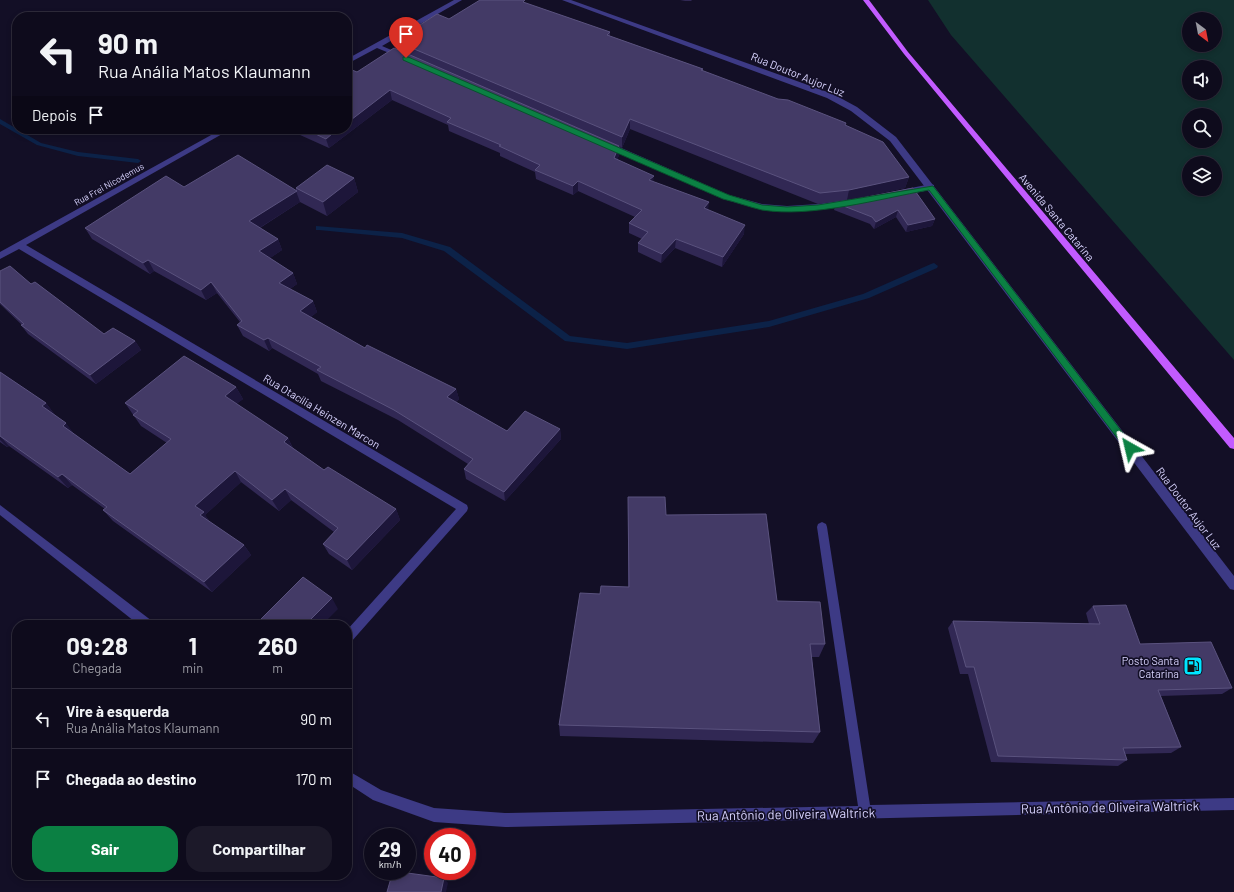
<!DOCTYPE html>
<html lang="pt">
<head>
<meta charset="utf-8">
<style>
	:root { --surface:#0e0b1c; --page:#1c1929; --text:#f1f3f6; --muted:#9b9ba3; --line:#2e2b3b; --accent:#0b8043 }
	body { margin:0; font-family:Barlow,sans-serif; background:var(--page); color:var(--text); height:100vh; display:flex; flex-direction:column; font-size:15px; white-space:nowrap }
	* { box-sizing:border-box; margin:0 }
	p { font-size:13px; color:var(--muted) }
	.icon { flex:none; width:22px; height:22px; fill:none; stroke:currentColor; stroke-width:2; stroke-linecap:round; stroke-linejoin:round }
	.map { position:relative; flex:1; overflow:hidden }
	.sheet { position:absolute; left:12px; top:620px; width:340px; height:260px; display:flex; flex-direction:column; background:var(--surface); border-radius:16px; box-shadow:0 2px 6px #0003,0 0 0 1px var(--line) }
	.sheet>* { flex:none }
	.top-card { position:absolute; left:12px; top:12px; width:340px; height:122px; border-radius:16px; box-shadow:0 2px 6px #0003,0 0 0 1px var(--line); background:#0e0b1c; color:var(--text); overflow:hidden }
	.needle { width:26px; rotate:148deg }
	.fabs { position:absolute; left:1182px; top:12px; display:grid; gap:8px }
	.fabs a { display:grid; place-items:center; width:40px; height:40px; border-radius:50%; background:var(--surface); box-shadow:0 2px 6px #0003,0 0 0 1px var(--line); font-size:20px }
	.speed { position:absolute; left:364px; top:828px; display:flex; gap:8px; font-size:20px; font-weight:700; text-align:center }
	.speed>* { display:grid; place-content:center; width:52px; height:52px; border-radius:50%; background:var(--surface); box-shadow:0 2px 6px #0003,0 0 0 1px var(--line); line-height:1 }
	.speed small { font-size:10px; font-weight:400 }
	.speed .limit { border:6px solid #d22; background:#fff; color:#111 }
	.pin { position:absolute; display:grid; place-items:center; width:34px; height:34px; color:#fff; margin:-41px -17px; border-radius:50% 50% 50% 0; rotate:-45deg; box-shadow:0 0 4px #0007 }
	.pin .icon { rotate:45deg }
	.me { position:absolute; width:44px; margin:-22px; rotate:323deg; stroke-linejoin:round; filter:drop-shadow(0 0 3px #0008) }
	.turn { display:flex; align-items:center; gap:14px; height:84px; padding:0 20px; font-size:18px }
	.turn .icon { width:52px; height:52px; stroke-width:2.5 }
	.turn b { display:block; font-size:28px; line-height:34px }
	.then { display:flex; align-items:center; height:38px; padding:0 20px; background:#0003; gap:8px; font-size:15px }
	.eta { display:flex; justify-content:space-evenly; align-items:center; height:68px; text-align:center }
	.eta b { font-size:24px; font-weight:700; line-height:28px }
	.cta { display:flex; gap:8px; margin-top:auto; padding:8px 20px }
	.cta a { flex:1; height:46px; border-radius:16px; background:var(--accent); color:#fff; font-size:16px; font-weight:700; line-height:46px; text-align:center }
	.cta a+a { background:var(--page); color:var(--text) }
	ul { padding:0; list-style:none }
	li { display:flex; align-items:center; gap:12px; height:60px; padding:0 20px; border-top:1px solid var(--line) }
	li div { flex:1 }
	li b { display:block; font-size:15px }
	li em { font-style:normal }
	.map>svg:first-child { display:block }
	.green { fill:#12302f; fill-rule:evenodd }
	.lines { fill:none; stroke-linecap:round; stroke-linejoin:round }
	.stream { fill:#0c2248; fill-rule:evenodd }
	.minor { fill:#3d3a85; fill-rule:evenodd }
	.tertiary { fill:#3d3a85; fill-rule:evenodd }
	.primary { fill:#c25bff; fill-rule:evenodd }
	.wall { fill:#312854 }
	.shaded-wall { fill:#1d163a }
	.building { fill:#433a66; stroke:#5a527e }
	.route { fill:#0b8043; stroke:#07532c }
	.labels { text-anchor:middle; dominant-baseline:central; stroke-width:3.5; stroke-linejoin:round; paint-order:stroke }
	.far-street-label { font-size:9px; fill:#d9d4ff; stroke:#130f26 }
	.street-label { font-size:11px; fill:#d9d4ff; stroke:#130f26 }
	.poi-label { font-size:11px; fill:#d9d4ff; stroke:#130f26; text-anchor:end }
	.near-street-label { font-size:13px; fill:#d9d4ff; stroke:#130f26 }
</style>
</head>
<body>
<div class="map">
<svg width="1234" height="892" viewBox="0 0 1234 892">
	<rect width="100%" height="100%" fill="#130f26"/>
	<path class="green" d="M928 0H1234V360L951 35ZM1189 19H1215V45H1189ZM1189 67H1215V93H1189ZM1189 115H1215V141H1189ZM1189 163H1215V189H1189Z"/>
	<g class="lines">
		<g class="stream">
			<polygon points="0,119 41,143 78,152 138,159 141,161 138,163 78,156 37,145 0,124"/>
			<polygon points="316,226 402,233 450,247 570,336 627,343 769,321 863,294 931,264 934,263 938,266 937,268 869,298 769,327 627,349 565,341 444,251 402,238 319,230 316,230"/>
		</g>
		<g class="minor">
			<polygon points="454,0 462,0 382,46 403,55 403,57 399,57 377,48 347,64 347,59"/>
			<polygon points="222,129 231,129 26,245 467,505 468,508 467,511 351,642 347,643 347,630 456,509 19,249 0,259 0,252"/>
			<polygon points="604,143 610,143 729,195 762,204 787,206 818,204 848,199 852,202 848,205 818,210 787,212 762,210 723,199 604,147"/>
			<polygon points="931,184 934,185 934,189 901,196 897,193 901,190"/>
			<polygon points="0,505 152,621 154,625 139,625 0,515"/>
			<polygon points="822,522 826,524 827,527 870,805 1234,798 1234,810 505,827 434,822 373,800 347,783 347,770 381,790 434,808 505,813 858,806 817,527 818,524"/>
		</g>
		<polygon class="tertiary" points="562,0 571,0 833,94 857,107 896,137 1234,576 1234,590 1230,589 890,141 851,111 827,98"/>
		<polygon class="primary" points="863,0 869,0 908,52 1234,438 1234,449 1230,448 904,54"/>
	</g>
	<g class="wall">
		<polygon points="680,0 692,0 691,1 685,1"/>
		<polygon points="525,3 610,32 610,36 703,69 702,71 846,126 909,177 905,188 847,200 818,204 630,129 622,148 619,146 619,155 617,160 653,182 708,210 744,234 722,267 675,248 661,263 638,252 638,243 642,239 629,233 629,223 635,217 578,191 573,195 536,179 535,172 500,156 500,153 449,131 448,125 392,100 329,148 289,130 289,129 347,129 357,72 402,52 400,43 413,35 412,30 449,19"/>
		<polygon points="354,178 358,192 327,216 300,202 260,228 278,239 282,250 270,258 293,273 297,284 290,289 313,301 317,312 311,317 365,348 456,389 459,399 456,402 507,431 560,429 561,439 505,501 466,479 464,469 468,464 398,420 321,381 318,374 272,348 269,351 243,336 237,325 240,322 217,293 206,300 154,271 150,274 92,239 85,228 184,187 296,190 296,188"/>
		<polygon points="913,188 935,219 932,226 906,232 896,217 874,229 870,224 834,210 836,203"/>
		<polygon points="0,271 104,334 135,341 141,350 96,384 28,334 21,325 22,325 0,304"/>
		<polygon points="0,372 46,403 55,415 74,434 130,474 167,443 141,426 125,403 236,387 243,399 236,404 288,438 293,448 324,470 396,509 400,520 352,570 329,554 323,544 334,532 291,500 279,511 241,482 205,515 210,522 244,545 251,555 212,592 113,521 103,510 105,509 72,485 68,488 9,446 7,447 0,442"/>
		<polygon points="628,497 666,515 777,601 825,644 819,657 812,657 820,732 813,743 560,736 559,725 600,594 628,587"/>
		<polygon points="1093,606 1140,644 1232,688 1222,694 1161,696 1181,747 1171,753 1125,754 1127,760 1118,766 991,762 968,674 960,674 948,628 953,621 1089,624 1086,613"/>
	</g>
	<g class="shaded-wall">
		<polygon points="390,90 392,100 329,148 326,139 338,129 347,129 347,123"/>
		<polygon points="630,119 630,129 622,148 622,137"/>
		<polygon points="619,146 619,155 614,168 614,158"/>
		<polygon points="654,176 653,185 649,180"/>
		<polygon points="909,177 905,188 847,200 849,190"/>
		<polygon points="354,178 358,192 327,216 323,202"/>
		<polygon points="578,181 578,191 573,195 573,186"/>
		<polygon points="296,191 300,202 253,232 249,221"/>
		<polygon points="709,202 708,211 704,208"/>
		<polygon points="898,210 896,217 874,229 876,222"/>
		<polygon points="935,219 932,226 906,232 908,225"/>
		<polygon points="745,225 744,234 722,267 723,257"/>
		<polygon points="278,239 282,250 264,262 259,251"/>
		<polygon points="676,239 675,248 661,263 662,254"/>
		<polygon points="148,260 154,271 150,274 143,263"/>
		<polygon points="293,273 297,284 283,294 279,283"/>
		<polygon points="211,282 217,293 206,300 201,290"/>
		<polygon points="313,301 317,312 305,322 300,311"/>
		<polygon points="268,338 272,348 269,351 264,340"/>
		<polygon points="135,341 141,350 96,384 90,375"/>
		<polygon points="236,387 243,399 232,408 225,396"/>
		<polygon points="456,389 459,399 450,408 447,397"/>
		<polygon points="46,403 55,415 52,417 42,406"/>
		<polygon points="66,423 75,435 63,426"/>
		<polygon points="560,429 561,439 505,501 504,492"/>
		<polygon points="0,436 9,446 7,447 0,440"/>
		<polygon points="288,438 293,449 284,442"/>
		<polygon points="235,471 241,482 205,515 211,523 200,515 195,506"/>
		<polygon points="62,474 72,485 68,488 58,477"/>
		<polygon points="285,489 291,500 279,511 272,500"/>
		<polygon points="396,509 400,520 352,570 347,560"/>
		<polygon points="244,545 251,555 212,592 204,582"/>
		<polygon points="332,598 338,609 322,625 305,625"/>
		<polygon points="444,878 448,883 446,892 441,892"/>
	</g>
	<g class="building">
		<polygon points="480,0 525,0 523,2 610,32 607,35 703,69 701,70 778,99 788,100 846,123 845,125 883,142 909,177 849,190 820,193 630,119 622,137 400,43 417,32 412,30 437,14 449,19"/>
		<polygon points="394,48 619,146 614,158 654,176 649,180 709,202 704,208 745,225 723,257 676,239 662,254 638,243 648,232 629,223 642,210 578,181 573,186 535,170 540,165 499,146 501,145 447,122 451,118 390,90 347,123 347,73 352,70 357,72"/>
		<polygon points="305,129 338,129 326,139"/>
		<polygon points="238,155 297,191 249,221 278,239 259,251 293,273 279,283 313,301 300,311 365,348 367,345 456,389 447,397 507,431 525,411 560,429 504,492 464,469 473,459 394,410 317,370 321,367 268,338 264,340 237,325 242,321 211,282 201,290 148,260 143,263 85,228 166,176 184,187"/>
		<polygon points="327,165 354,178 323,202 296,188"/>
		<polygon points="913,188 935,219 908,225 898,210 876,222 872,217 836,203"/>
		<polygon points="10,266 31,284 35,282 104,334 113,328 135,341 90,375 21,325 24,324 0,302 0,271"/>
		<polygon points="184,356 236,387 225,396 288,438 284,442 324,470 328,467 396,509 347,560 323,544 338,528 285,489 272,500 235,471 195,506 204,512 200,515 244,545 204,582 103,510 107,507 62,474 58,477 0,436 0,372 46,403 42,406 66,423 63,426 130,474 171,439 133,415 138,411 125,403"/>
		<polygon points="628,497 665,497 666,515 766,514 777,601 820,602 825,644 810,644 820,732 559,725 580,593 600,594 601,586 629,587"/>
		<polygon points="303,577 332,598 305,625 258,625 256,624"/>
		<polygon points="1126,605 1140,644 1211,642 1232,688 1158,690 1181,747 1123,748 1127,760 998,756 974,667 966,667 953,621 1100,624 1093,606"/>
		<polygon points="393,871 444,878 441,892 387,892"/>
	</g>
	<path class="route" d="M403 57H408L729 195 762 205 787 207 818 205 933 186 1133 446V451H1127L929 190C879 199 811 218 762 210 749 207 736 202 723 199L403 60Z"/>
	<defs>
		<symbol id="fuel-square" viewBox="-11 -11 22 22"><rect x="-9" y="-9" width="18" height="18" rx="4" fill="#00e5ff" stroke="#130f26"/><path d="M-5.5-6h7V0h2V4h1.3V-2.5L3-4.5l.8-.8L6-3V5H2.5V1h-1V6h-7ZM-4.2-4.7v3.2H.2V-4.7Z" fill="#111"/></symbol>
	</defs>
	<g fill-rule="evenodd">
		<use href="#fuel-square" x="1182" y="655" width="22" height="22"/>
	</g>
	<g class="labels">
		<g class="far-street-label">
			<text transform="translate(109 184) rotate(-29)">Rua Frei Nicodemus</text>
		</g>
		<g class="street-label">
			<text transform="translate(798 74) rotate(22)">Rua Doutor Aujor Luz</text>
			<text transform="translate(1057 217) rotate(50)">Avenida Santa Catarina</text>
			<text transform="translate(322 411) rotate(31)">Rua Otacília Heinzen Marcon</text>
			<text transform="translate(1189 508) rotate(53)">Rua Doutor Aujor Luz</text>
		</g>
		<g class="poi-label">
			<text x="1179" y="660">Posto Santa<tspan x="1179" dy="13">Catarina</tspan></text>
		</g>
		<g class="near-street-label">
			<text transform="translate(1110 807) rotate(-1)">Rua Antônio de Oliveira Waltrick</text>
			<text transform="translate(786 814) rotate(-1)">Rua Antônio de Oliveira Waltrick</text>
		</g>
	</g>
</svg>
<div class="fabs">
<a><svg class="needle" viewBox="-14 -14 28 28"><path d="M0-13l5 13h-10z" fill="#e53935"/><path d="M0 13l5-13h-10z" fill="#9b9ba3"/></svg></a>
<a><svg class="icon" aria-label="sound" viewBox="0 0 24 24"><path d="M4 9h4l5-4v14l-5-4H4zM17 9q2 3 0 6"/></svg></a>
<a><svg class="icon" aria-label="search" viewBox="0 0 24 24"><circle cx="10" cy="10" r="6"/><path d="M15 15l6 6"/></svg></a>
<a><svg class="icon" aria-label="layers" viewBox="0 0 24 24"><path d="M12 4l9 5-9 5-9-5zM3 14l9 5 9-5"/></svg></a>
</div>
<div class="speed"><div>29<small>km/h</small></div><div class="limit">40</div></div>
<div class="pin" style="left:406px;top:58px;background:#d93025"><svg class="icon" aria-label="arrive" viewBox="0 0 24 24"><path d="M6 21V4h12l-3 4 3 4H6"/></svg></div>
<svg class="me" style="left:1130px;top:448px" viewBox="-20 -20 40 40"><path d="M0-17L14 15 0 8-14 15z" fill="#0b8043" stroke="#fff" stroke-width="4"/></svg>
<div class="top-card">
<div class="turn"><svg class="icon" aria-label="left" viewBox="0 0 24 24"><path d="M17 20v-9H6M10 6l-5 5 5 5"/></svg><div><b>90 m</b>Rua Anália Matos Klaumann</div></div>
<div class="then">Depois<svg class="icon" aria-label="arrive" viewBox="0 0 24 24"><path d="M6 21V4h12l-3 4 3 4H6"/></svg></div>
</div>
<section class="sheet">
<div class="eta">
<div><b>09:28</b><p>Chegada</p></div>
<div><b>1</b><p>min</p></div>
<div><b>260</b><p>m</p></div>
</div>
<ul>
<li><svg class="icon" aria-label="left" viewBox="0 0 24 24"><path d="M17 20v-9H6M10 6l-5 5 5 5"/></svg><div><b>Vire à esquerda</b><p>Rua Anália Matos Klaumann</p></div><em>90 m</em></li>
<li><svg class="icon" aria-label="arrive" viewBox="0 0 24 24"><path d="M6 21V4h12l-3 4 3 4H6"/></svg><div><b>Chegada ao destino</b></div><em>170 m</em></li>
</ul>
<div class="cta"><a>Sair</a><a>Compartilhar</a></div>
</section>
</div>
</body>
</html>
